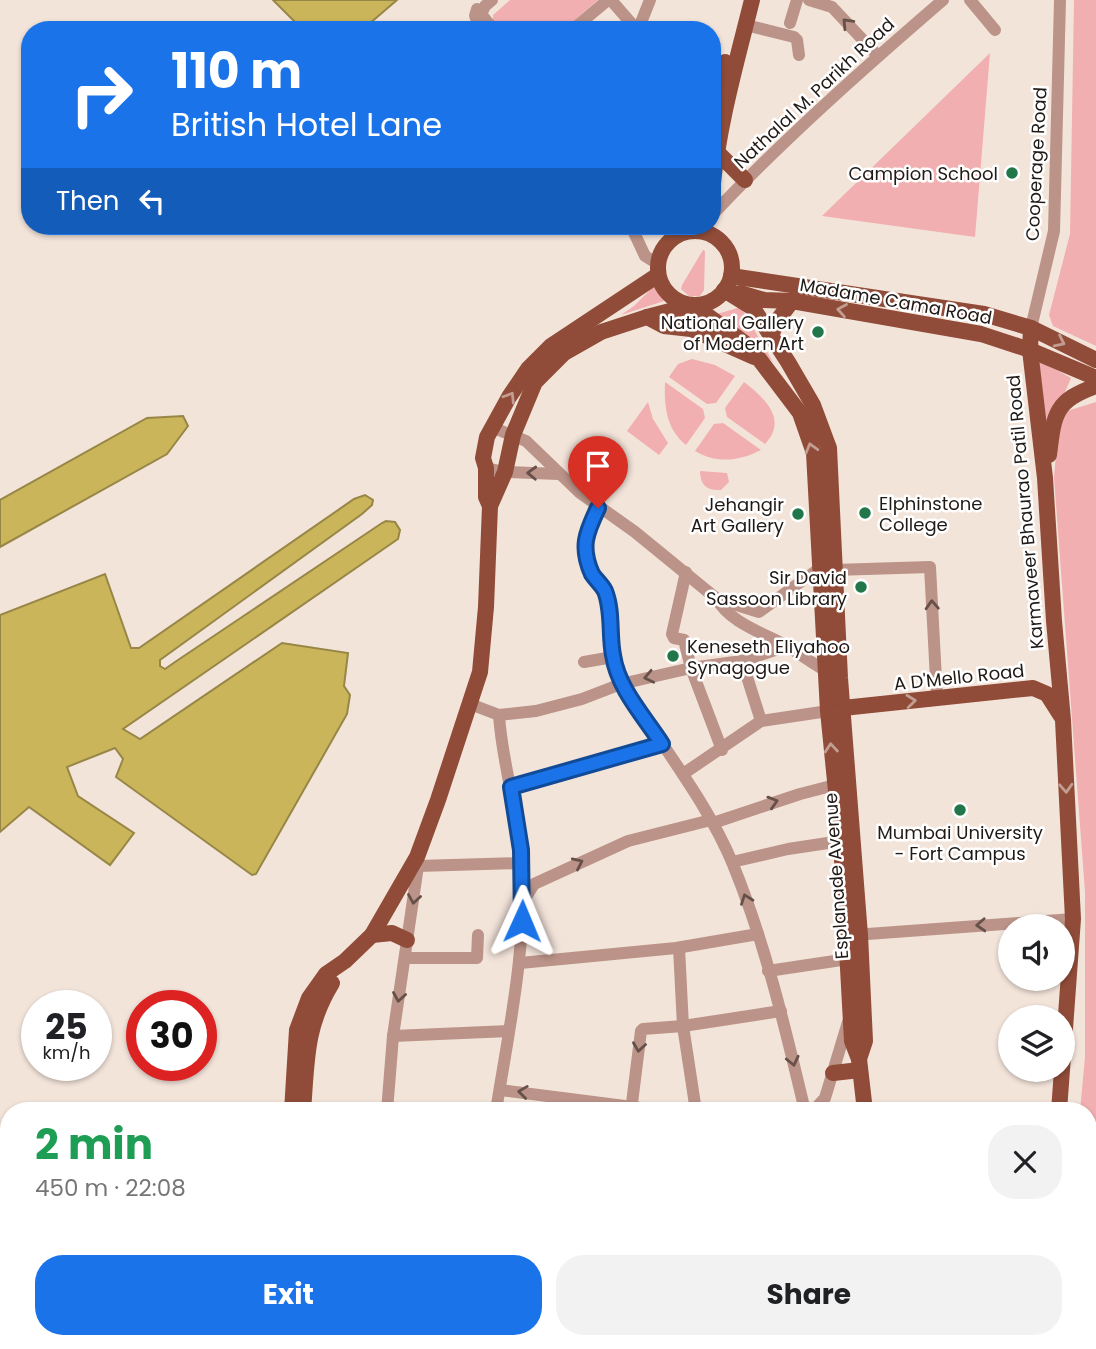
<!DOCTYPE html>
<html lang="en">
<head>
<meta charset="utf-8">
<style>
	:root { --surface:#fff; --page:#f2f2f2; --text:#202124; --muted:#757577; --accent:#1a73e8 }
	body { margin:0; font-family:Poppins,sans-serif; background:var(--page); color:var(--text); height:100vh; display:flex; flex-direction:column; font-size:26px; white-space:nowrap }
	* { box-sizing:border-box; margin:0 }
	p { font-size:23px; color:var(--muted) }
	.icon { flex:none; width:38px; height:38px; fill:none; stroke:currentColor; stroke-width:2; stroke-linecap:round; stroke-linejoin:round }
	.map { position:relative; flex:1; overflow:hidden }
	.drawer { position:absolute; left:0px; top:1102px; width:1097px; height:247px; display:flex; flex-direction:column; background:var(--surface); border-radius:28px 28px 0 0; box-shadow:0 2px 5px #0004 }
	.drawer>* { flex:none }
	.top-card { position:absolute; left:21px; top:21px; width:700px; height:214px; border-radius:28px; box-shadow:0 2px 5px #0004; background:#1a73e8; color:#fff; overflow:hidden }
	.tools { position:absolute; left:998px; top:914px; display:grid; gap:14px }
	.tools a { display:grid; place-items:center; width:77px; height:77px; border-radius:50%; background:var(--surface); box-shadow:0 2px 5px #0004; font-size:35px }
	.speed { position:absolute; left:21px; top:990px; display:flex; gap:14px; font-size:35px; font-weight:700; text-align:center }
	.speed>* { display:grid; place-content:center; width:91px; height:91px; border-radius:50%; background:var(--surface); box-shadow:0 2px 5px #0004; line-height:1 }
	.speed small { font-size:18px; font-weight:400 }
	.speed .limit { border:10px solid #d22; background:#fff; color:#111 }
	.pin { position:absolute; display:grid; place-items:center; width:60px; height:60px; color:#fff; margin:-72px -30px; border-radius:50% 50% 50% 0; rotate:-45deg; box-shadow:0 0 7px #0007 }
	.pin .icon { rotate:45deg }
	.me { position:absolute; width:77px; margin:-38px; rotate:1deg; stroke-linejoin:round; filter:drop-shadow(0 0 5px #0008) }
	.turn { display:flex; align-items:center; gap:24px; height:147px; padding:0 35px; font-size:32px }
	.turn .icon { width:91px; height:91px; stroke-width:2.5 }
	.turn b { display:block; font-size:49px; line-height:60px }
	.then { display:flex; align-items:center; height:66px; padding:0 35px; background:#0003; gap:14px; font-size:26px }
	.round { display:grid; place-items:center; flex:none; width:74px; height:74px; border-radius:28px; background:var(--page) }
	.summary { display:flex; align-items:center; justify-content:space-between; height:119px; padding:0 35px }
	h1 { font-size:42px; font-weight:700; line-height:52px; color:#1e9e55 }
	.cta { display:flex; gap:14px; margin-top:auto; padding:14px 35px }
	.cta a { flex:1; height:80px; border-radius:28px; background:var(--accent); color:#fff; font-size:28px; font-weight:700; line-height:80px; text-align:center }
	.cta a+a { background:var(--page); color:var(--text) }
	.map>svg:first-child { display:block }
	.green { fill:#f1afb1 }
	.water { fill:#cab55a; stroke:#978646; stroke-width:2 }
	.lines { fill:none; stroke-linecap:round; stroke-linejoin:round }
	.minor { stroke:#bb9388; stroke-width:12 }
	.major { stroke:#904c38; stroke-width:16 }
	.oneway { stroke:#66504a }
	.oneway2 { stroke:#c29d92 }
	.route-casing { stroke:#114b97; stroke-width:18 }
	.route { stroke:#1a73e8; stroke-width:12 }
	.poi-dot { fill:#21774a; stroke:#fff; stroke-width:2.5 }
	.labels { text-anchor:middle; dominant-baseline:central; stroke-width:5; stroke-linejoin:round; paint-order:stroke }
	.street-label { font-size:18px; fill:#201a17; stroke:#fff }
	.poi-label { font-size:18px; fill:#201a17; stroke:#fff; text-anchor:end }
</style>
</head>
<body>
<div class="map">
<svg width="1096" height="1349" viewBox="0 0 1096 1349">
	<rect width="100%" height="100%" fill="#f3e4da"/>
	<g class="green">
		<polygon points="510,0 598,0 563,30 499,30 493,23 493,15"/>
		<polygon points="1074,0 1096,0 1096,346 1053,326 1049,315 1070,234"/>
		<polygon points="990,53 975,237 822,216"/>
		<polygon points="703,250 705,251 704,290 700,296 689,296 681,289 682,285"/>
		<polygon points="655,285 664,301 621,315 634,306"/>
		<polygon points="741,307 773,362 717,314"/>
		<polygon points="692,359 715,365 735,376 716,403 707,404 669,377 678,364"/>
		<polygon points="1041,361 1071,378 1048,432 1045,432 1038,365"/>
		<path d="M665 382 703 409 705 418 686 445C666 429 664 406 665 382Z"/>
		<path d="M744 382C765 398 788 420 765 444L727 417 725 408Z"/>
		<polygon points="648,402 653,419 668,443 659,455 627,431"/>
		<polygon points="1096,402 1096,1222 1089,1202 1088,1111 1080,1111 1085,1057 1085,892 1054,478 1058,428 1067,411"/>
		<path d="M723 423 761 450C740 461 716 464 695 451L714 424Z"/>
		<path d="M700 471 727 473 729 482 721 490C707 491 700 485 700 471Z"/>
		<polygon points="1089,1292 1096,1293 1096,1349 1050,1349 1051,1341 1088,1340"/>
	</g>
	<g class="water">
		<polygon points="273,0 397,0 362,30 303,30"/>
		<polygon points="183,416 188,426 167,454 0,547 0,500 147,418"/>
		<polygon points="365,495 373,500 372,505 362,514 160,660 160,666 165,669 175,662 382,523 386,521 395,522 400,530 398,539 123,729 140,739 282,643 348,653 344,686 350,695 347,714 256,874 252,875 116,777 123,759 115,748 67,767 78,796 134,833 110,865 29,807 0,832 0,615 105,574 131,648 139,648 354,499"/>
	</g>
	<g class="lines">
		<g class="minor">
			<polyline points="492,0 485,6 481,14 494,30"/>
			<polyline points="611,0 637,30"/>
			<polyline points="809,0 832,7 878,56"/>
			<polyline points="970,0 995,30"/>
			<polyline points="477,9 475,16 482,30"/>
			<polyline points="790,23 797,0"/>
			<polyline points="746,25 794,37 797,40 799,55"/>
			<polyline points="572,30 608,0"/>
			<polyline points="638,30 650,0"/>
			<path d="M712 215C784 139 863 69 943 0"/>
			<polyline points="631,226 645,256 658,264"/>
			<polyline points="670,226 681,234"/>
			<polyline points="1031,328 1054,231 1060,0"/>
			<polyline points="494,428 526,441 579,492 635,532 717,599 759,612 820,568"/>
			<polyline points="486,468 505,472 558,474"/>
			<path d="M598 508C586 532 579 552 594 577 598 583 604 587 605 595 612 623 608 656 620 683 627 697 639 709 648 722 678 768 711 812 732 862 765 942 785 1027 805 1111"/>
			<polyline points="834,570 930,567 937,698"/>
			<polyline points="686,572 672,634 674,638 684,640 691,668 722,750"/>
			<path d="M717 599C729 622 763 633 785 645 801 654 815 666 832 674"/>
			<polyline points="742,661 761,721"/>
			<polyline points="584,662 613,657"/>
			<polyline points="470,704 499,715 536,711 582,699 621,684 691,668 742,661 787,646"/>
			<polyline points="683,774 761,721 828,711"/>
			<polyline points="511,787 662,744"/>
			<polyline points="713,823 800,794 835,785"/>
			<polyline points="732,862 788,849 841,841"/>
			<polyline points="418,866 522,863"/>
			<polyline points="524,900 534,884 628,841 711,820"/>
			<polyline points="854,935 1073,919"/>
			<polyline points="679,948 683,1026 696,1111"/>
			<polyline points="405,958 477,958 478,935"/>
			<polyline points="520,963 676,948 758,934"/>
			<polyline points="768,971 848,959"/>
			<polyline points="393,1036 509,1031"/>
			<polyline points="500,1090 664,1111"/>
			<polyline points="387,1111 393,1036 418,866 417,858"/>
			<path d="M496 1111C509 1029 527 947 522 863 519 813 502 765 499 715"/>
			<polyline points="631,1111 641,1031 643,1029 683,1026 781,1011"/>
			<polyline points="813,1111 825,1098 848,1022"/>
			<polyline points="658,1340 675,1343 676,1340"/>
			<polyline points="277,1349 277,1340"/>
			<polyline points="368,1349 369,1340"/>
			<polyline points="458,1349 459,1340"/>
			<polyline points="593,1349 595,1340"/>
		</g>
		<g class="major">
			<polyline points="712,103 725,62"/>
			<polyline points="716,151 745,180"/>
			<path d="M712 193C718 126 736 64 752 0"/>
			<circle cx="695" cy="268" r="37"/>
			<polyline points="731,276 984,314 1031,328 1096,360"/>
			<polyline points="724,290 753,308 788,362 813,405 829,448 840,678 860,935 865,1041 859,1059"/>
			<polyline points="740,293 764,300 792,301 981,334 1030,350 1096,378"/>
			<polyline points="647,317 664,326 691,329 754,357"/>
			<polyline points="1031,328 1030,350 1045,478 1054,621 1063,720 1073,919 1059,1111"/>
			<polyline points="771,336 777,321 792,301"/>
			<path d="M1049 455C1054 413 1055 401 1096 386"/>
			<polyline points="490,506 486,497 486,468 483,458 487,437 509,397 528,369 551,346 658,275"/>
			<polyline points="843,708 1033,688 1047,694 1061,716"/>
			<polyline points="372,935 392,933 407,940"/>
			<polyline points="833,1073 860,1070"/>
			<polyline points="292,1111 297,1030 309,998 326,974 345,961 372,935 417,857 438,800 480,672 486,607 490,506 505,472 513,435 535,382 564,353 601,332 647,317 693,305 750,347 800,413 814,453 828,711 841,841 852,1041 859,1059 865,1111"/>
			<path d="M303 1111C307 1061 305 1027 332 983"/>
			<polyline points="1088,1228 1096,1240"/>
			<polyline points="1088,1261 1096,1262"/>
			<polyline points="1088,1278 1096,1279"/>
			<polyline points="878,1340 880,1349"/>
			<polyline points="896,1340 897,1349"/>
			<polyline points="204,1349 212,1340"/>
			<polyline points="221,1349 229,1340"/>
			<polyline points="824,1349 831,1340"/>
			<polyline points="843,1349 856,1340"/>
			<polyline points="1038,1349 1039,1340"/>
		</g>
	</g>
	<defs><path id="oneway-chevron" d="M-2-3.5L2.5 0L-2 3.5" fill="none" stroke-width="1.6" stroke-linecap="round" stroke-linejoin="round" transform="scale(1.75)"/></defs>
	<g class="oneway">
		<use href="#oneway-chevron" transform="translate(847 23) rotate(-133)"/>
		<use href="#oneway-chevron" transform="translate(532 473) rotate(-178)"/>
		<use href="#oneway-chevron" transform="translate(932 605) rotate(-93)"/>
		<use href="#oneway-chevron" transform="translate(649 677) rotate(168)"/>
		<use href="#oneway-chevron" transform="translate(773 802) rotate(-17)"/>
		<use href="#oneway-chevron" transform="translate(578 863) rotate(-25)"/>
		<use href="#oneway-chevron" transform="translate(414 899) rotate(99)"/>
		<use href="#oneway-chevron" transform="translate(746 899) rotate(-110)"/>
		<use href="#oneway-chevron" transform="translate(981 925) rotate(177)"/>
		<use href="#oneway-chevron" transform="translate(399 997) rotate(99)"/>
		<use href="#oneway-chevron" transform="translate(639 1047) rotate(98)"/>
		<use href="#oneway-chevron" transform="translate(793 1061) rotate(77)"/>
		<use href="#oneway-chevron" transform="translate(523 1092) rotate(-173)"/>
	</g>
	<g class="oneway2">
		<use href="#oneway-chevron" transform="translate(842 310) rotate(-170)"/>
		<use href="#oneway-chevron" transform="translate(1060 342) rotate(26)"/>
		<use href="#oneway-chevron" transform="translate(510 397) rotate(-58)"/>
		<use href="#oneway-chevron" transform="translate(811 448) rotate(-106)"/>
		<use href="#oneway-chevron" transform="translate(911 701) rotate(-6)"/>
		<use href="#oneway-chevron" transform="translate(831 748) rotate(-95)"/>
		<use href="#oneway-chevron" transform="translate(1066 788) rotate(87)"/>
	</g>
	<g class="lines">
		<defs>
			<path id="route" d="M522 921 521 850 511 787 662 744C644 716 618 689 613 655 609 635 613 611 605 591 602 585 596 580 592 574 580 547 586 533 598 508"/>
		</defs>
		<use href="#route" class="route-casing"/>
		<use href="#route" class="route"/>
	</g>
	<g class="poi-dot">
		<circle cx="1012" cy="173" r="7"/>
		<circle cx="818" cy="332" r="7"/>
		<circle cx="865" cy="513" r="7"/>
		<circle cx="798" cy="514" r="7"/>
		<circle cx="861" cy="587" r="7"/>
		<circle cx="673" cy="656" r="7"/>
		<circle cx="960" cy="810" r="7"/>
	</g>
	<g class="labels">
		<g class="street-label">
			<text transform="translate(814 93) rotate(-43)">Nathalal M. Parikh Road</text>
			<text transform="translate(1036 164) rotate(-87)">Cooperage Road</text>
			<text transform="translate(896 301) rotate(10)">Madame Cama Road</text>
			<text transform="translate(1025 512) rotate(-95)">Karmaveer Bhaurao Patil Road</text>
			<text transform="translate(959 677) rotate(-6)">A D'Mello Road</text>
			<text transform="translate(836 876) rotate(-94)">Esplanade Avenue</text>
		</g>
		<g class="poi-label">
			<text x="998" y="173">Campion School</text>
			<text x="804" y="322">National Gallery<tspan x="804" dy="21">of Modern Art</tspan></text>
			<text x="879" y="503" text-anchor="start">Elphinstone<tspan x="879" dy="21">College</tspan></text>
			<text x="784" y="504">Jehangir<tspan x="784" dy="21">Art Gallery</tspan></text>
			<text x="847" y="577">Sir David<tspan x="847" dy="21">Sassoon Library</tspan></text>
			<text x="687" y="646" text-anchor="start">Keneseth Eliyahoo<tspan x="687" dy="21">Synagogue</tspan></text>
			<text x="960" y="832" text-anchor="middle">Mumbai University<tspan x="960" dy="21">- Fort Campus</tspan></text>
		</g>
	</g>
</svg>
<div class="tools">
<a><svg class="icon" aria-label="sound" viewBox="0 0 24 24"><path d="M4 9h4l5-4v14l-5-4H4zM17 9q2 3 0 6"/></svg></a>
<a><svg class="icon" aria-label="layers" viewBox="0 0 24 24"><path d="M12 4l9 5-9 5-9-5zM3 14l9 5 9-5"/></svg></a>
</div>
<div class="speed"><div>25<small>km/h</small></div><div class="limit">30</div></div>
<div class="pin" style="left:598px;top:508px;background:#d93025"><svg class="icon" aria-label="arrive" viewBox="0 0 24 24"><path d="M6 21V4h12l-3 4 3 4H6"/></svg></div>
<svg class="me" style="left:522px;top:921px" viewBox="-20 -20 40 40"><path d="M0-17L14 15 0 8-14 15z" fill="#1a73e8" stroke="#fff" stroke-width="4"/></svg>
<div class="top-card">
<div class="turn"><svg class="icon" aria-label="right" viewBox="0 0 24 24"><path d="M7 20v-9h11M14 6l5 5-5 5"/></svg><div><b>110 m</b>British Hotel Lane</div></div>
<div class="then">Then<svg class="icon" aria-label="left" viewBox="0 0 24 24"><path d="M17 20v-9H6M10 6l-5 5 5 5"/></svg></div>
</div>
<section class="drawer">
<div class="summary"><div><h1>2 min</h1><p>450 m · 22:08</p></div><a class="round"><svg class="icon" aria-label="close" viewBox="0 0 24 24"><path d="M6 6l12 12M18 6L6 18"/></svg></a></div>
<div class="cta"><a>Exit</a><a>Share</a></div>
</section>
</div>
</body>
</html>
